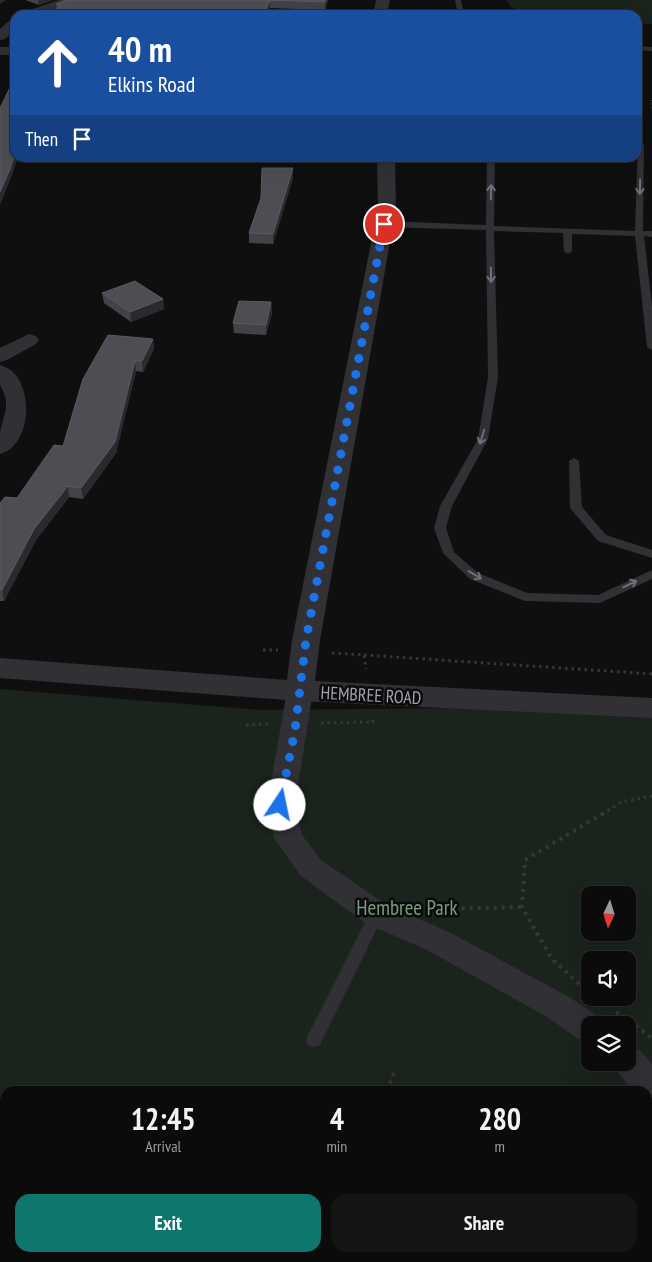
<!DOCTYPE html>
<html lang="en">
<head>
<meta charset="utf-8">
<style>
	:root { --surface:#0b0b0c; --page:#141415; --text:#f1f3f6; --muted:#9a9b9d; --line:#2b2b2d; --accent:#0f766e }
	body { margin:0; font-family:"PT Sans Narrow",sans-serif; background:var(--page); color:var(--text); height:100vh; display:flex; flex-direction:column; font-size:19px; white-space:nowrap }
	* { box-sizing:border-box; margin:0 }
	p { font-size:16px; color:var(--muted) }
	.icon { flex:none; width:28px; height:28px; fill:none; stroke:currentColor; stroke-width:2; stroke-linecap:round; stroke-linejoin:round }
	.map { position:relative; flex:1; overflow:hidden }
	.side { position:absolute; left:0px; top:1086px; width:652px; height:176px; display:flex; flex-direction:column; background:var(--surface); border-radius:15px 15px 0 0; box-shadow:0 5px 20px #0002,0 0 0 1px var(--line) }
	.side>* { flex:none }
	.guide { position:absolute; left:10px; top:10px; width:632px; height:152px; border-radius:15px; box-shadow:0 5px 20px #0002,0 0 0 1px var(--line); background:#1a4fa0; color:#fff; overflow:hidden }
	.needle { width:32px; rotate:184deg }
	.controls { position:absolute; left:581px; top:886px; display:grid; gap:10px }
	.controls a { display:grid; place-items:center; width:55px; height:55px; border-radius:10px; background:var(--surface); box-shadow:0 5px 20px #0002,0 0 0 1px var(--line); font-size:25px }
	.pin { position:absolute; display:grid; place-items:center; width:42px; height:42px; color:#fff; margin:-21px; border:2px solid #fff; border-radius:50%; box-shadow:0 1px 5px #0007 }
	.me { position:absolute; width:55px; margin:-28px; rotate:11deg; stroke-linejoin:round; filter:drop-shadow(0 0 4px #0008) }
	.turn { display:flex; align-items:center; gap:18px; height:105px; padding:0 15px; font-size:22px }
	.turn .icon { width:65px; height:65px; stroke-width:2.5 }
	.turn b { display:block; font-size:35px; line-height:42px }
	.then { display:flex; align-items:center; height:48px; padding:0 15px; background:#0003; gap:10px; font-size:19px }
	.eta { display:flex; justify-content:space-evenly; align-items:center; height:85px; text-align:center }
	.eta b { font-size:30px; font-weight:700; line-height:35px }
	.cta { display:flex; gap:10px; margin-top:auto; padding:10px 15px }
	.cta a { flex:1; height:58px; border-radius:15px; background:var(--accent); color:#fff; font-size:20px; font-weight:700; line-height:58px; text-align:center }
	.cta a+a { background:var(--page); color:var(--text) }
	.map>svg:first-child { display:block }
	.green { fill:#1b231d; fill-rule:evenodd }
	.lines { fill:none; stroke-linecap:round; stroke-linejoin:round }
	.path-far2 { stroke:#36373c; stroke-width:2; stroke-dasharray:1 2.5; stroke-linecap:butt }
	.path-far1 { stroke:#36373c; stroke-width:3; stroke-dasharray:2.5 4; stroke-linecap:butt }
	.path { stroke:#36373c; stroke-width:4; stroke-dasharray:3 5; stroke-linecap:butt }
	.service { fill:#303035; fill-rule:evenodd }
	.minor { fill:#303035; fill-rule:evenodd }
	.tertiary { fill:#303035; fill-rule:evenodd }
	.wall { fill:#424348 }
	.shaded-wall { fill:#292a2d }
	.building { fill:#4c4e53; stroke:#595b62 }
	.oneway { stroke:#6e6f79 }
	.route { stroke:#1a73e8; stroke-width:9; stroke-dasharray:0 16.2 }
	.labels { text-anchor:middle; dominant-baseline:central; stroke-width:5; stroke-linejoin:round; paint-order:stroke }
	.street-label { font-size:18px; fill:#a0a3b1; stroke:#0a0a0b }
	.near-park-label { font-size:21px; fill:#769d7c; stroke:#0a0a0b }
</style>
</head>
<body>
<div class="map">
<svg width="652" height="1262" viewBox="0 0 652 1262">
	<rect width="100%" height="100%" fill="#0f0f10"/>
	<g class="green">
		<polygon points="506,0 652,0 652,24 638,24 638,15 529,15 511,7"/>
		<path d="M0 689 260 710 652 706V1262H0ZM590 895H628V932H590ZM590 960H628V998H590ZM590 1025H628V1062H590ZM5 1091H648V1258H5Z"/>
	</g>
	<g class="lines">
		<g class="path-far2">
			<polyline points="502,15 507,11"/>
			<polyline points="651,100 652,111"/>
		</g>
		<g class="path-far1">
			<polyline points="263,650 278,650"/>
			<polyline points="332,653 364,655 366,669"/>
			<polyline points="364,655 652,674"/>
			<polyline points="321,723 373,722 372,717"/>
			<polyline points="246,725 268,724"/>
			<polyline points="602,814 622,802 652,796"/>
		</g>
		<g class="path">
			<polyline points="439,912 442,909 522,907"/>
			<polyline points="579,984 552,959 522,907 525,860 604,813"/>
			<polyline points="616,1012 652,1038"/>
			<polyline points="387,1091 394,1073"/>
		</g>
		<g class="service">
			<polygon points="455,0 461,0 464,15 458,15"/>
			<polygon points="638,46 652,47 652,51 638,50"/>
			<polygon points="638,77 642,79 643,89 638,93"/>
			<polygon points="638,140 644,144 643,231 652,231 652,237 644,236 652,306 652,350 647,347 635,236 572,234 572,251 568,254 564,251 563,233 494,231 498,377 488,439 452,506 446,528 454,552 478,573 527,593 598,595 652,570 652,579 600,603 525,601 470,579 443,553 434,528 440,506 478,439 488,377 486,230 384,227 380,224 384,221 486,225 487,158 495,158 494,226 635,231"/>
			<polygon points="574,458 579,461 582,507 606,535 652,550 652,558 598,541 570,508 569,461"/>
			<polygon points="376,908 381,910 384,914 320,1045 314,1047 308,1045 306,1040 308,1035 371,910"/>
		</g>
		<g class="minor">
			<polygon points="59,0 77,0 76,3 41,15 22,15 24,12"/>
			<polygon points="15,19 15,30 5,39 0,40 0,29 10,20"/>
			<rect x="0" y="47" width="15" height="8"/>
			<polygon points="29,334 36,336 39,340 36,344 7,360 0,362 0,348"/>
			<path d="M0 365C36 374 34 446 0 454V432L6 409V399L0 384Z"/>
			<polygon points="300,682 309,685 313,691 295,805 302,835 321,860 387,905 449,932 571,998 602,1019 604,1025 590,1025 590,1043 578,1039 549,1018 427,950 365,923 301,876 274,838 267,805 287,691 291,685"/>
			<polygon points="628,1046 640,1050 652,1064 652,1104 648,1102 648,1091 633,1091 616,1070 613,1062 628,1062"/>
		</g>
		<g class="tertiary">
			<polygon points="376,0 390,0 387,15 373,15"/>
			<polygon points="377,158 395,158 396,208 320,640 315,681 652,698 652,718 300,701 0,678 0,658 287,680 292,640 378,208"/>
		</g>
	</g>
	<g class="wall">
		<polygon points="25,0 53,0 39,5"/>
		<polygon points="66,0 328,0 325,10 270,8 56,12 56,4"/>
		<polygon points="293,168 293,178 273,244 249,243 249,233"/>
		<polygon points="102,293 163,299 164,309 131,322 104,303"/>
		<polygon points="271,302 272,313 266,335 234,333 233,323"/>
		<polygon points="153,339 154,349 143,372 136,371 116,453 83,499 69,497 36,540 4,601 0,601 0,503 17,498 63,446"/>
	</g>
	<g class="shaded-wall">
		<polygon points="0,0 6,0 0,4"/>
		<polygon points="38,0 53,0 39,5"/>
		<polygon points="270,0 270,8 267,15 264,15"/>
		<polygon points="326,0 328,0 325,10 325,2"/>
		<polygon points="15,154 15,158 18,158 11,178 0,205 0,192"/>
		<polygon points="293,168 293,178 273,244 273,234"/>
		<polygon points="163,299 164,309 131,322 130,312"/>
		<polygon points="271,302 272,313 266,335 266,325"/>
		<polygon points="153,339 154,349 143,372 142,361"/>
		<polygon points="135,361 136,371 116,453 83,499 81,488"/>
		<polygon points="68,486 69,497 36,540 4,601 2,590 34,529"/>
	</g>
	<g class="building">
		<polygon points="66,0 326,0 325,2 270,0 264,15 55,15 60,5 56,4"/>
		<polygon points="15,77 15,154 10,169 0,192 0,108"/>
		<polygon points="262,168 293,168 273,234 249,233 261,198"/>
		<polygon points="135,281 163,299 130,312 102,293"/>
		<polygon points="239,301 271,302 266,325 233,323"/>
		<polygon points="108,335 153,339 142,361 135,361 115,442 81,488 68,486 34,529 2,590 0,590 0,503 5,497 17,498 54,445 63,446 83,379"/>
	</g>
	<defs><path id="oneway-shaft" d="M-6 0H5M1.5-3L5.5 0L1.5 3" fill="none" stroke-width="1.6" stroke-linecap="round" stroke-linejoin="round" transform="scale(1.25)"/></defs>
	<g class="oneway">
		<use href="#oneway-shaft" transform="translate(640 187) rotate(91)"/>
		<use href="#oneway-shaft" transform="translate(491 192) rotate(-89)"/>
		<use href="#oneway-shaft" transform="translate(491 275) rotate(89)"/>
		<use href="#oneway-shaft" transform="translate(482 437) rotate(107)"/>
		<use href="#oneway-shaft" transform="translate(475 575) rotate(31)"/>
		<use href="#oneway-shaft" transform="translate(630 584) rotate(-26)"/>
	</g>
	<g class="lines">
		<polyline class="route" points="280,805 295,730 306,640 384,224"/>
	</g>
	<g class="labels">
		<g class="street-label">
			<text transform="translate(371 695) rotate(3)">HEMBREE ROAD</text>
		</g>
		<g class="near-park-label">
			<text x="407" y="907">Hembree Park</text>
		</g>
	</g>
</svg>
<div class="controls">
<a><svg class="needle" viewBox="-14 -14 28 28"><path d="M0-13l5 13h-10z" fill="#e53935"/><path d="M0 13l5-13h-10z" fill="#9a9b9d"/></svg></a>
<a><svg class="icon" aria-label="sound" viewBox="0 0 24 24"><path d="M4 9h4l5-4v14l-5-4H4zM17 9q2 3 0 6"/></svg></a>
<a><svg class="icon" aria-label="layers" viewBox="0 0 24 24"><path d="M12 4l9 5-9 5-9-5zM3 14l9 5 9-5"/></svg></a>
</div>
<div class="pin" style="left:384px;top:224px;background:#d93025"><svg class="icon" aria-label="arrive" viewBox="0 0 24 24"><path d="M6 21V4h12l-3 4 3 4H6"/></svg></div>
<svg class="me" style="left:280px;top:805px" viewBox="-20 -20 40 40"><circle r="19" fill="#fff"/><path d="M0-13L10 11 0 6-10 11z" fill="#1a73e8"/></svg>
<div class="guide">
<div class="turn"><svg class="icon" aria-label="ahead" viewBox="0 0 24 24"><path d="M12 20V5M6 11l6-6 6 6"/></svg><div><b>40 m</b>Elkins Road</div></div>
<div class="then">Then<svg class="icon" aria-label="arrive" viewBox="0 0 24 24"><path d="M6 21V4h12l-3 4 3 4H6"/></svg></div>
</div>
<section class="side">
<div class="eta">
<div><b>12:45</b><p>Arrival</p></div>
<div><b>4</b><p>min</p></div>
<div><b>280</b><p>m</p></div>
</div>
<div class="cta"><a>Exit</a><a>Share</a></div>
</section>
</div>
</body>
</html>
